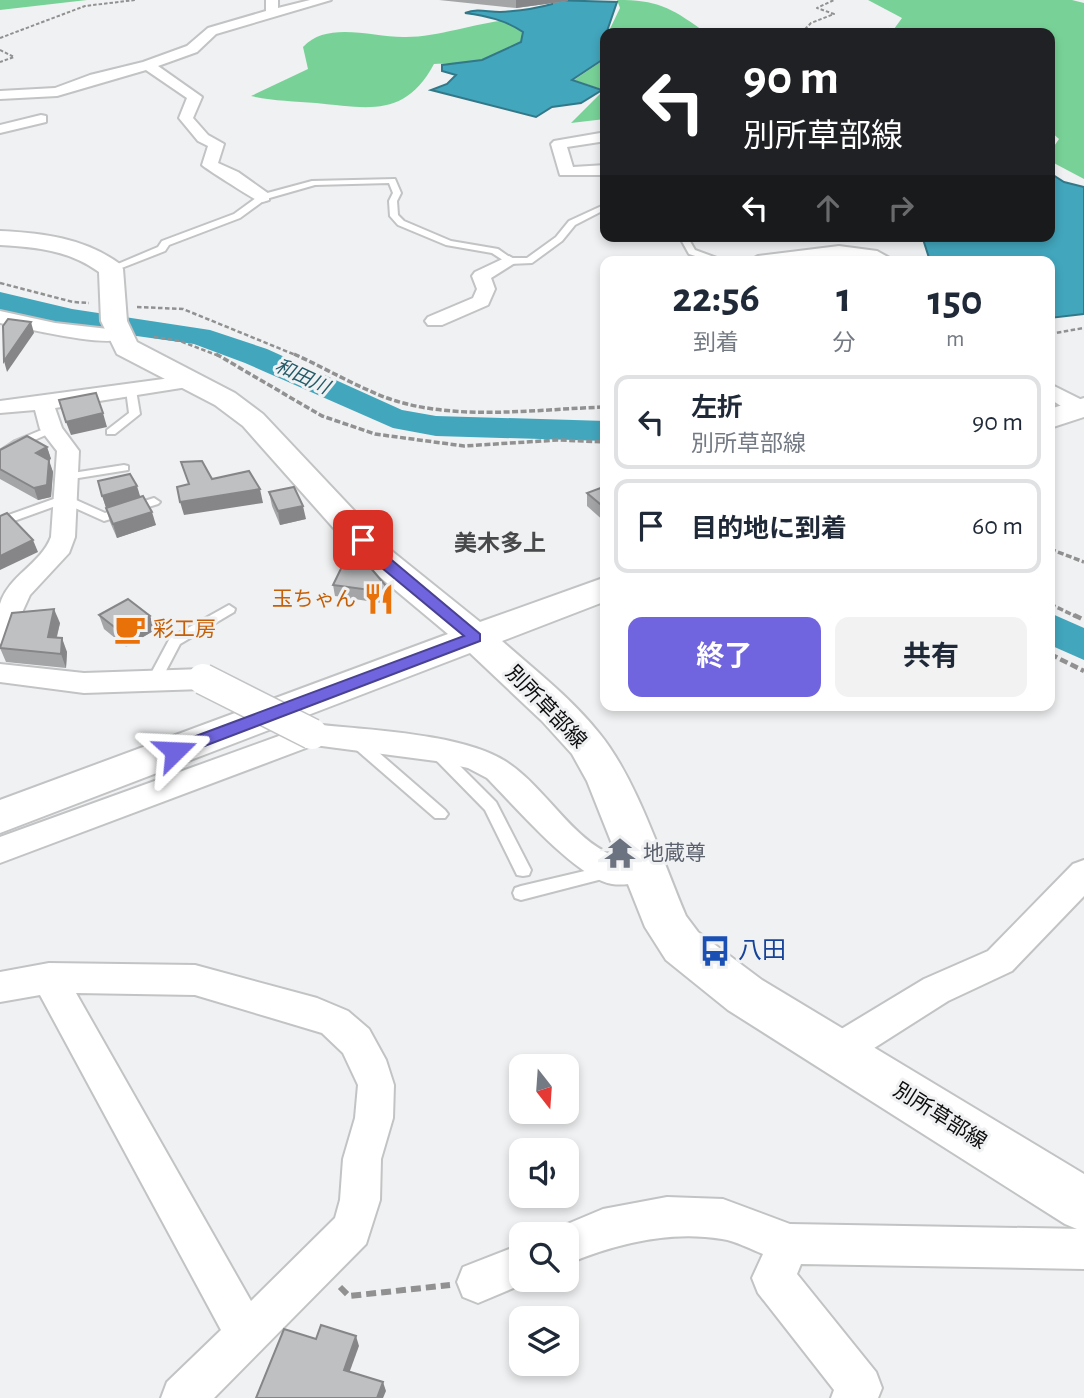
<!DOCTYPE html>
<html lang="ja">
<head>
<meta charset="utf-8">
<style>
	:root { --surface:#fff; --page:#f2f2f3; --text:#1f2937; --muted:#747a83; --line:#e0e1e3; --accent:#7065df }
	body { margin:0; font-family:"Alegreya Sans","Noto Sans JP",sans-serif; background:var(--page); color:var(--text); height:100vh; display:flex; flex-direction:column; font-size:26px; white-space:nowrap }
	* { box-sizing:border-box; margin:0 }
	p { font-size:23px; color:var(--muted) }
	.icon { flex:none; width:38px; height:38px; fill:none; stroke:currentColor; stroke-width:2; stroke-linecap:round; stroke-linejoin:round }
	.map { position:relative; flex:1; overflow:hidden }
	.sheet { position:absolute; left:600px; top:256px; width:455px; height:455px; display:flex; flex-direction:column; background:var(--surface); border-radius:14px; box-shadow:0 4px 10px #0003 }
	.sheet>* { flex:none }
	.guide { position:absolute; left:600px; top:28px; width:455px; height:214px; border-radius:14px; box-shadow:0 4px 10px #0003; background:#202124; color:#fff; overflow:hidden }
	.needle { width:46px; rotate:163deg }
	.buttons { position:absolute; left:509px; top:1054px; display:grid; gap:14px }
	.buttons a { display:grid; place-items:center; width:70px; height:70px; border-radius:14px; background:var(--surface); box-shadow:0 4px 10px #0003; font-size:35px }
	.pin { position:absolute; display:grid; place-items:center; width:60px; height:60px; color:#fff; margin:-30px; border-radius:14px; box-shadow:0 4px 10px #0006 }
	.me { position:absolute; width:77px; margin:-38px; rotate:69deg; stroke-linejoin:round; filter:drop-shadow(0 0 5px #0008) }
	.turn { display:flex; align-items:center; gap:24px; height:147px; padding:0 28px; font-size:32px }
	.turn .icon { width:91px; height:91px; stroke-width:2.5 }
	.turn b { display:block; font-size:49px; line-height:60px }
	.lanes { display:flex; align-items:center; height:66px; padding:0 28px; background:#0003; justify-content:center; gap:35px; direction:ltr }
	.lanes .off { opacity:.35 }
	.eta { display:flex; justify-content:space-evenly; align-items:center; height:119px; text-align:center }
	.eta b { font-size:42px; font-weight:700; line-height:49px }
	.primary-button { display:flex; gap:14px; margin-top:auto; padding:14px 28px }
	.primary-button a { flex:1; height:80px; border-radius:14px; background:var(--accent); color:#fff; font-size:28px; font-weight:700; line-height:80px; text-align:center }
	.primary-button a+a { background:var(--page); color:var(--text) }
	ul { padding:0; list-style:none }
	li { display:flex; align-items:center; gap:21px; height:94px; margin:0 14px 10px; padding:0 14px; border:4px solid var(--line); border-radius:14px }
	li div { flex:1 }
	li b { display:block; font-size:26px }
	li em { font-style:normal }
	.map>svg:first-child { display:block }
	.forest { fill:#78d297 }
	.water { fill:#42a6bd; stroke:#327888; stroke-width:2 }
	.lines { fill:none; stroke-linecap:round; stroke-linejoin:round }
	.river { fill:#42a6bd; fill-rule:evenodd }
	.service-casing { stroke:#c2c3c4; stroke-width:4 }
	.minor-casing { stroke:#c2c3c4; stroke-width:4 }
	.secondary-casing { stroke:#c2c3c4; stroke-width:4 }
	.path-far4 { stroke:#919192; stroke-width:2; stroke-dasharray:3.5 2; stroke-linecap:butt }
	.path-far3 { stroke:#919192; stroke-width:2.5; stroke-dasharray:4.5 2.5; stroke-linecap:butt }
	.path-far2 { stroke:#919192; stroke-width:3.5; stroke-dasharray:6 2.5; stroke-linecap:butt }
	.path-far1 { stroke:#919192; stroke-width:4.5; stroke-dasharray:8 3.5; stroke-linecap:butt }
	.path { stroke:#919192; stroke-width:6; stroke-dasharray:10 5; stroke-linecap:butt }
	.service { fill:#fff; fill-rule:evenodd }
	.minor { fill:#fff; fill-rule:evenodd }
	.secondary { fill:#fff; fill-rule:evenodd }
	.minor-bridge-casing { stroke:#c2c3c4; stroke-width:33; stroke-linecap:butt }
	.minor-bridge { stroke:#fff; stroke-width:30 }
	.wall { fill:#a4a5a7 }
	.shaded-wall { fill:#868688 }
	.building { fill:#bfc0c2; stroke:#868688; stroke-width:2 }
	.route { fill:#7065df; stroke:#494291; stroke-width:2 }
	.labels { text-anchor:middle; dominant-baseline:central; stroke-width:6; stroke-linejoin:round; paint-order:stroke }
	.far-water-label { font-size:19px; font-style:italic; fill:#245b68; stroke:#f0f1f2 }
	.food-label { font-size:21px; fill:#c56008; stroke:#f0f1f2; text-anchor:end }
	.street-label { font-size:21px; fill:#0d0d0e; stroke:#f0f1f2 }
	.worship-label { font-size:21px; fill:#5b616d; stroke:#f0f1f2; text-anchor:start }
	.neighbourhood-label { font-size:23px; font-weight:bold; fill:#48494a; stroke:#f0f1f2 }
	.near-transit-label { font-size:24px; fill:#164399; stroke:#f0f1f2; text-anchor:start }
</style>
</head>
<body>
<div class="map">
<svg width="1084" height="1398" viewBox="0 0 1084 1398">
	<rect width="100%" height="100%" fill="#f0f1f2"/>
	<g class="forest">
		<polygon points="0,0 87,0 0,10"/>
		<path d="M617 0C657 0 670 7 702 30L700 33H608L620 8Z"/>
		<polygon points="868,0 1072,0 1084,3 1084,179 1050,161 1050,152 1059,139 1050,131 1050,33 928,33 894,29 902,18"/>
		<path d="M508 20 532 33C512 64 467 62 434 64 405 118 368 108 316 103 294 101 273 101 251 96L308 69 303 47C328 20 374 38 406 37 438 37 475 23 508 20Z"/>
		<polygon points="605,59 605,119 571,123 604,90 574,80"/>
	</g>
	<g class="water">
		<path d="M552 0 617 2 604 40 605 58 572 80 602 90 581 103 552 107 536 117 431 90 447 84 456 75 442 71V65L482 60 521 42 523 32C505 20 487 16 465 13 478 8 487 12 500 12 517 11 535 9 552 4Z"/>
		<polygon points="1050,173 1064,182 1084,187 1084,314 1050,318 1050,261 930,261 922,236 1050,236"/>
	</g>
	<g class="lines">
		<g class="river">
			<polygon points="0,292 72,309 210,330 267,349 402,410 436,416 606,421 606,441 436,436 393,428 245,363 194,344 72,327 0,310"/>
			<polygon points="1050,613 1084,628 1084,660 1050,645"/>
		</g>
		<defs>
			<g id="service">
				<polygon points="395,179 401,193 397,201 398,215 404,221 451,241 498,249 511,258 527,258 556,237 569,221 606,204 606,209 575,225 562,241 532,263 509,264 492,253 446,245 398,225 390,216 389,201 393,193 389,183 315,185 266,199 240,218 169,245 165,251 114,271 106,269 158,247 162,241 234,214 260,195 312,181"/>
				<polygon points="679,236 687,236 695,250 725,261 711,261 689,254"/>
				<polygon points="131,387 136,390 140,414 115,434 107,434 107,430 129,413 126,390"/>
				<polygon points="51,426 56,429 55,431 23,445 0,459 0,451 15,441"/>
				<polygon points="124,465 128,466 128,470 66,480 60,477 66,474"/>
				<polygon points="65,495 105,513 154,498 160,502 158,504 104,521 64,503 0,526 0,518"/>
				<polygon points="229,605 235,609 234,612 180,644 159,684 149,684 147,681 170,638"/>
				<polygon points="357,737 362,738 445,810 448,814 445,818 435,818 352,746 350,742 352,738"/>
				<polygon points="436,746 441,747 496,802 531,870 529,875 523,876 517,875 485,810 431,755 429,751 431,747"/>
				<polygon points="610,865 616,866 618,871 616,876 610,877 521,900 515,898 513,893 515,888 521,886"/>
			</g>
			<g id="minor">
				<path d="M266 0H278V8L310 0H331L216 34 197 52 158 66 202 97 193 118 208 135 224 144 218 163 238 172 269 194V200C263 202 263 203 257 200 252 198 205 168 202 165L208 146 198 141 179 118 187 98 146 70 57 96 0 99V91L55 88 90 75 143 62 187 46 208 28 266 11Z"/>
				<polygon points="41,115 46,116 46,122 0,133 0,125"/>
				<polygon points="606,132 606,141 567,147 573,167 606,165 606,175 560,175 551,144 554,141"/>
				<polygon points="839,246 877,251 895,261 839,256 749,261 758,256"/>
				<polygon points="509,256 518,261 491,278 495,289 488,305 442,325 428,325 425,321 428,317 473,298 477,289 472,276 475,272"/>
				<path d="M0 311 55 323 117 330 127 336C115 351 21 327 0 323Z"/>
				<path d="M193 375 203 381 200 385 55 408 62 428 79 451 75 537 69 553 30 595 9 641 0 644C0 632 0 616 0 604 8 576 41 564 51 537L57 451 40 429 35 410 0 413V401Z"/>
				<polygon points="1050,384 1084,401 1084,413 1072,413 1050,399"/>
				<polygon points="0,664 84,673 203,669 213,672 217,679 213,686 203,689 84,693 0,682"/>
				<path d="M312 724C366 730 460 733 505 761 545 786 570 838 614 856 626 861 642 855 655 860L660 869 655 878C643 882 625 886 612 884 577 879 513 804 487 778L468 768 436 761 314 745 0 863V837Z"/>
				<polygon points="1084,860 1084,896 1012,971 948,1001 849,1064 836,1069 823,1064 818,1052 823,1040 924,979 988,951 1073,864"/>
				<path d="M49 963 195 965 317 998 348 1011 369 1029 386 1060 394 1085 393 1118 381 1159 380 1200 366 1244 214 1398H161L167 1382 221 1330 40 995 0 1002V972ZM76 993 195 995 322 1033 343 1053 358 1085 355 1118 343 1159 340 1200 335 1218 251 1301Z"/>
				<path d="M667 1197 723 1199 790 1224 1084 1229V1269L801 1264 797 1274 876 1372 882 1388 878 1398H831L834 1390 758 1293 752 1278 763 1254C750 1249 736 1241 722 1239 669 1230 615 1244 567 1264V1234H551L553 1230 603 1209Z"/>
				<polygon points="522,1244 522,1279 535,1279 478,1303 463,1297 457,1282 463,1267"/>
			</g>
			<g id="secondary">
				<path d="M0 231C43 233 84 238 120 264L123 269 127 321 137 342 235 393 263 414 393 552 480 622 606 577V601L502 641C535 670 571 698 599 733 637 779 662 860 686 916L698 932 762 980 1084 1174V1232L1065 1224 728 1010 666 960 645 927 587 781 572 754 542 721 470 653 0 833V800L448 634 369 568 243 426 215 405 117 354 101 321 99 272C69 250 35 247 0 245Z"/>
				<polygon points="1084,398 1084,417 1050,428 1050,409"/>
			</g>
		</defs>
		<use href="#service" class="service-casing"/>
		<use href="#minor" class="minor-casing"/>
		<use href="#secondary" class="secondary-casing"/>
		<g class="path-far4">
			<polyline points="801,33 811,23 834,14 817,8 834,0"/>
			<polyline points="0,38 85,6 135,0"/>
			<polyline points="0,50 14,57 0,62"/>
		</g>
		<g class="path-far3">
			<polyline points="0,283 73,302 89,303"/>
			<polyline points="137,307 183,309 298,356"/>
			<polyline points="1050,334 1084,328"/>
			<polyline points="154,337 180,341 219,356"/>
		</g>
		<g class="path-far2">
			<polyline points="216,354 322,416 375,434 464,446 558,440 606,442"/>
			<path d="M294 354C325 368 355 386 387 398 454 422 536 409 606 407"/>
			<polyline points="1050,549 1084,562"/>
			<polyline points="1050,604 1077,617"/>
		</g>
		<g class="path-far1">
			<polyline points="1074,615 1084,620"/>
			<polyline points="1050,654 1084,671"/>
		</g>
		<polyline class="path" points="340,1287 349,1296 450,1285"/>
		<use href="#service" class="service"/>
		<use href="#minor" class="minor"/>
		<use href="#secondary" class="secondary"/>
		<defs>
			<polyline id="minor-bridge" points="203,679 312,734"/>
		</defs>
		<use href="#minor-bridge" class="minor-bridge-casing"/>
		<use href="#minor-bridge" class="minor-bridge"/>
	</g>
	<g class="wall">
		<polygon points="439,0 568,0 568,1 516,8"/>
		<polygon points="47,447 51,459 48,460 53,472 51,497 38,500 0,479 0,450"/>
		<polygon points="98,481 140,497 156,525 117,538 110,522"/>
		<polygon points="606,486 606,523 587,506 587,493"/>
		<polygon points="269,492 306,519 280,525 272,506"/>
		<polygon points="333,585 392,593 393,605 335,596"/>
		<polygon points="99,615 150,616 155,630 126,647 104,629"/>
		<polygon points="60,623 57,637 67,652 66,668 6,662 0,648"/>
	</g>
	<g class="shaded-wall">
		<polygon points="516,0 568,0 568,1 516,8"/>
		<polygon points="31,322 34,333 7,372 4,361"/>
		<polygon points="103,413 107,427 71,435 66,422"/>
		<polygon points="47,447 51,459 40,465 36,453"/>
		<polygon points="49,460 53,472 51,497 38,500 34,488"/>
		<polygon points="137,486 141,499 107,510 102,496"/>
		<polygon points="260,489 263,503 184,515 180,502"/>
		<polygon points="303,506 306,519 280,525 278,511"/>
		<polygon points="152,512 156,525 117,538 113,524"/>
		<polygon points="33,540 38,552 0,570 0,556"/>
		<polygon points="54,609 60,623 53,651 48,637"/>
		<polygon points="150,616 155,630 126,647 122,633"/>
		<polygon points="62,638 67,652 66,668 61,654"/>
		<polygon points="356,1336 359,1346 347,1379 344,1370"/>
		<polygon points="383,1382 386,1391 383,1398 377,1398"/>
	</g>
	<g class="building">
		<polygon points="8,319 31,322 4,361 3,326"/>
		<polygon points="96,393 103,413 66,422 59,400"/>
		<polygon points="27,436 47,447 36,453 49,460 47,485 34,488 0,469 0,450"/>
		<polygon points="202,461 212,479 249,471 260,489 180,502 177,487 189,484 181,462"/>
		<polygon points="130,474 137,486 102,496 98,481"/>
		<polygon points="606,486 606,509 587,493"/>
		<polygon points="294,487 303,506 278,511 269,492"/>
		<polygon points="143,496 152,512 113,524 106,508"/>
		<polygon points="7,513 33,540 0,556 0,516"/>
		<polygon points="352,546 392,593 333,585"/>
		<polygon points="128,599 150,616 122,633 99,615"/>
		<polygon points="54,609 48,637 62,638 61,654 0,648 12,613"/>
		<polygon points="321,1325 356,1336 344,1370 383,1382 377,1398 256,1398 284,1329 316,1339"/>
	</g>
	<polygon class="route" points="363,536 480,634 480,641 181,755 169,755 169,746 464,636 376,563 356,540"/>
	<defs>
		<symbol id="restaurant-bare" viewBox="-9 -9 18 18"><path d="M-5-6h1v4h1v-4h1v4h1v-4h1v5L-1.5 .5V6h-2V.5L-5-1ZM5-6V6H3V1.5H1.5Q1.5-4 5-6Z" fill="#e8710a" stroke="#f0f1f2" stroke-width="2.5" paint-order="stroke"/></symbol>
		<symbol id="cafe-bare" viewBox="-9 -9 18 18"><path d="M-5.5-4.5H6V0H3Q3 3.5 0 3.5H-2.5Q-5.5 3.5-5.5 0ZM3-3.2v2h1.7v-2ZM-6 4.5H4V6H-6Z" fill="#e8710a" stroke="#f0f1f2" stroke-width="2.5" paint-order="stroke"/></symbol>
		<symbol id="temple-bare" viewBox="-9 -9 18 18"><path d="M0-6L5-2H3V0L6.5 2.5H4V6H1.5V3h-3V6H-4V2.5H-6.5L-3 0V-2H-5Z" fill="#6b7280" stroke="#f0f1f2" stroke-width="2.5" paint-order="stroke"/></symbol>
		<symbol id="bus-bare" viewBox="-9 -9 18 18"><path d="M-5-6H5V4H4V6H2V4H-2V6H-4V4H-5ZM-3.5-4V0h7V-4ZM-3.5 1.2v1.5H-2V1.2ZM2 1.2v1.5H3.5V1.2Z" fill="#1a4fb4" stroke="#f0f1f2" stroke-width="2.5" paint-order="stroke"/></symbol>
	</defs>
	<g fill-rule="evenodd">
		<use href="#restaurant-bare" x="357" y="577" width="44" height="44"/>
		<use href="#cafe-bare" x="108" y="607" width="44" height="44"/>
		<use href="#temple-bare" x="598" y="831" width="44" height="44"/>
		<use href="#bus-bare" x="693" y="929" width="44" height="44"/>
	</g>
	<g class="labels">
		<g class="far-water-label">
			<text transform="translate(302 377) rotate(25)">和田川</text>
		</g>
		<g class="food-label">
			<text x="356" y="599">玉ちゃん</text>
			<text x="153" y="629" text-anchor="start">彩工房</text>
		</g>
		<g class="street-label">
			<text transform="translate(546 707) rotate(46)">別所草部線</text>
			<text transform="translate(940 1116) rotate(32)">別所草部線</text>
		</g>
		<g class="worship-label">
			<text x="643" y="853">地蔵尊</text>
		</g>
		<g class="neighbourhood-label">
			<text x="500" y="544">美木多上</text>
		</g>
		<g class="near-transit-label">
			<text x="738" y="951">八田</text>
		</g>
	</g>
</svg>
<div class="buttons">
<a><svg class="needle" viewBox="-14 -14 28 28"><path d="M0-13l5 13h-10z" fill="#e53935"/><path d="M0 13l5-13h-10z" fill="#747a83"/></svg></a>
<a><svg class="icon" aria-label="sound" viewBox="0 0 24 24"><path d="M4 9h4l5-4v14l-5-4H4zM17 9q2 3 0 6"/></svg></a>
<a><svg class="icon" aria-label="search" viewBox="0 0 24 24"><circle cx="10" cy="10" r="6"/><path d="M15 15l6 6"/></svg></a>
<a><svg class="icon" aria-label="layers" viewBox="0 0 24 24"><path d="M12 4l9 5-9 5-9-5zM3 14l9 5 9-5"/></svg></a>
</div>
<div class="pin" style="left:363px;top:540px;background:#d93025"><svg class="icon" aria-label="arrive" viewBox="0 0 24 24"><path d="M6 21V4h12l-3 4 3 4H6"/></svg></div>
<svg class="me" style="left:175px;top:751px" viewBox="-20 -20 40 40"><path d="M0-17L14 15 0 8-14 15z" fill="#7065df" stroke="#fff" stroke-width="4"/></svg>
<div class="guide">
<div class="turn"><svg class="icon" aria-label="left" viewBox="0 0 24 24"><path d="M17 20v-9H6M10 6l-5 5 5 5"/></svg><div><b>90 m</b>別所草部線</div></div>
<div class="lanes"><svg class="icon" aria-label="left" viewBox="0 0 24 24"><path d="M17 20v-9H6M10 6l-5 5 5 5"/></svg><svg class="icon off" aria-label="ahead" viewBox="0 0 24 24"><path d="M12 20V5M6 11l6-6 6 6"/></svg><svg class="icon off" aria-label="right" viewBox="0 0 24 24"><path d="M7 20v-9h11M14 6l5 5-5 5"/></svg></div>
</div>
<section class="sheet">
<div class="eta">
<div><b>22:56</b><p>到着</p></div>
<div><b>1</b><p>分</p></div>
<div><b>150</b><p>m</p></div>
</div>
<ul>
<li><svg class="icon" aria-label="left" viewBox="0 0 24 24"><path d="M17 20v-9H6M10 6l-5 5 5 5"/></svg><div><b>左折</b><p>別所草部線</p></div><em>90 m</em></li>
<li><svg class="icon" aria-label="arrive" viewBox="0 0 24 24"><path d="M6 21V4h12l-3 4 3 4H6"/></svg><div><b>目的地に到着</b></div><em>60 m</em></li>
</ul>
<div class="primary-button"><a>終了</a><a>共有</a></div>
</section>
</div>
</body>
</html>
